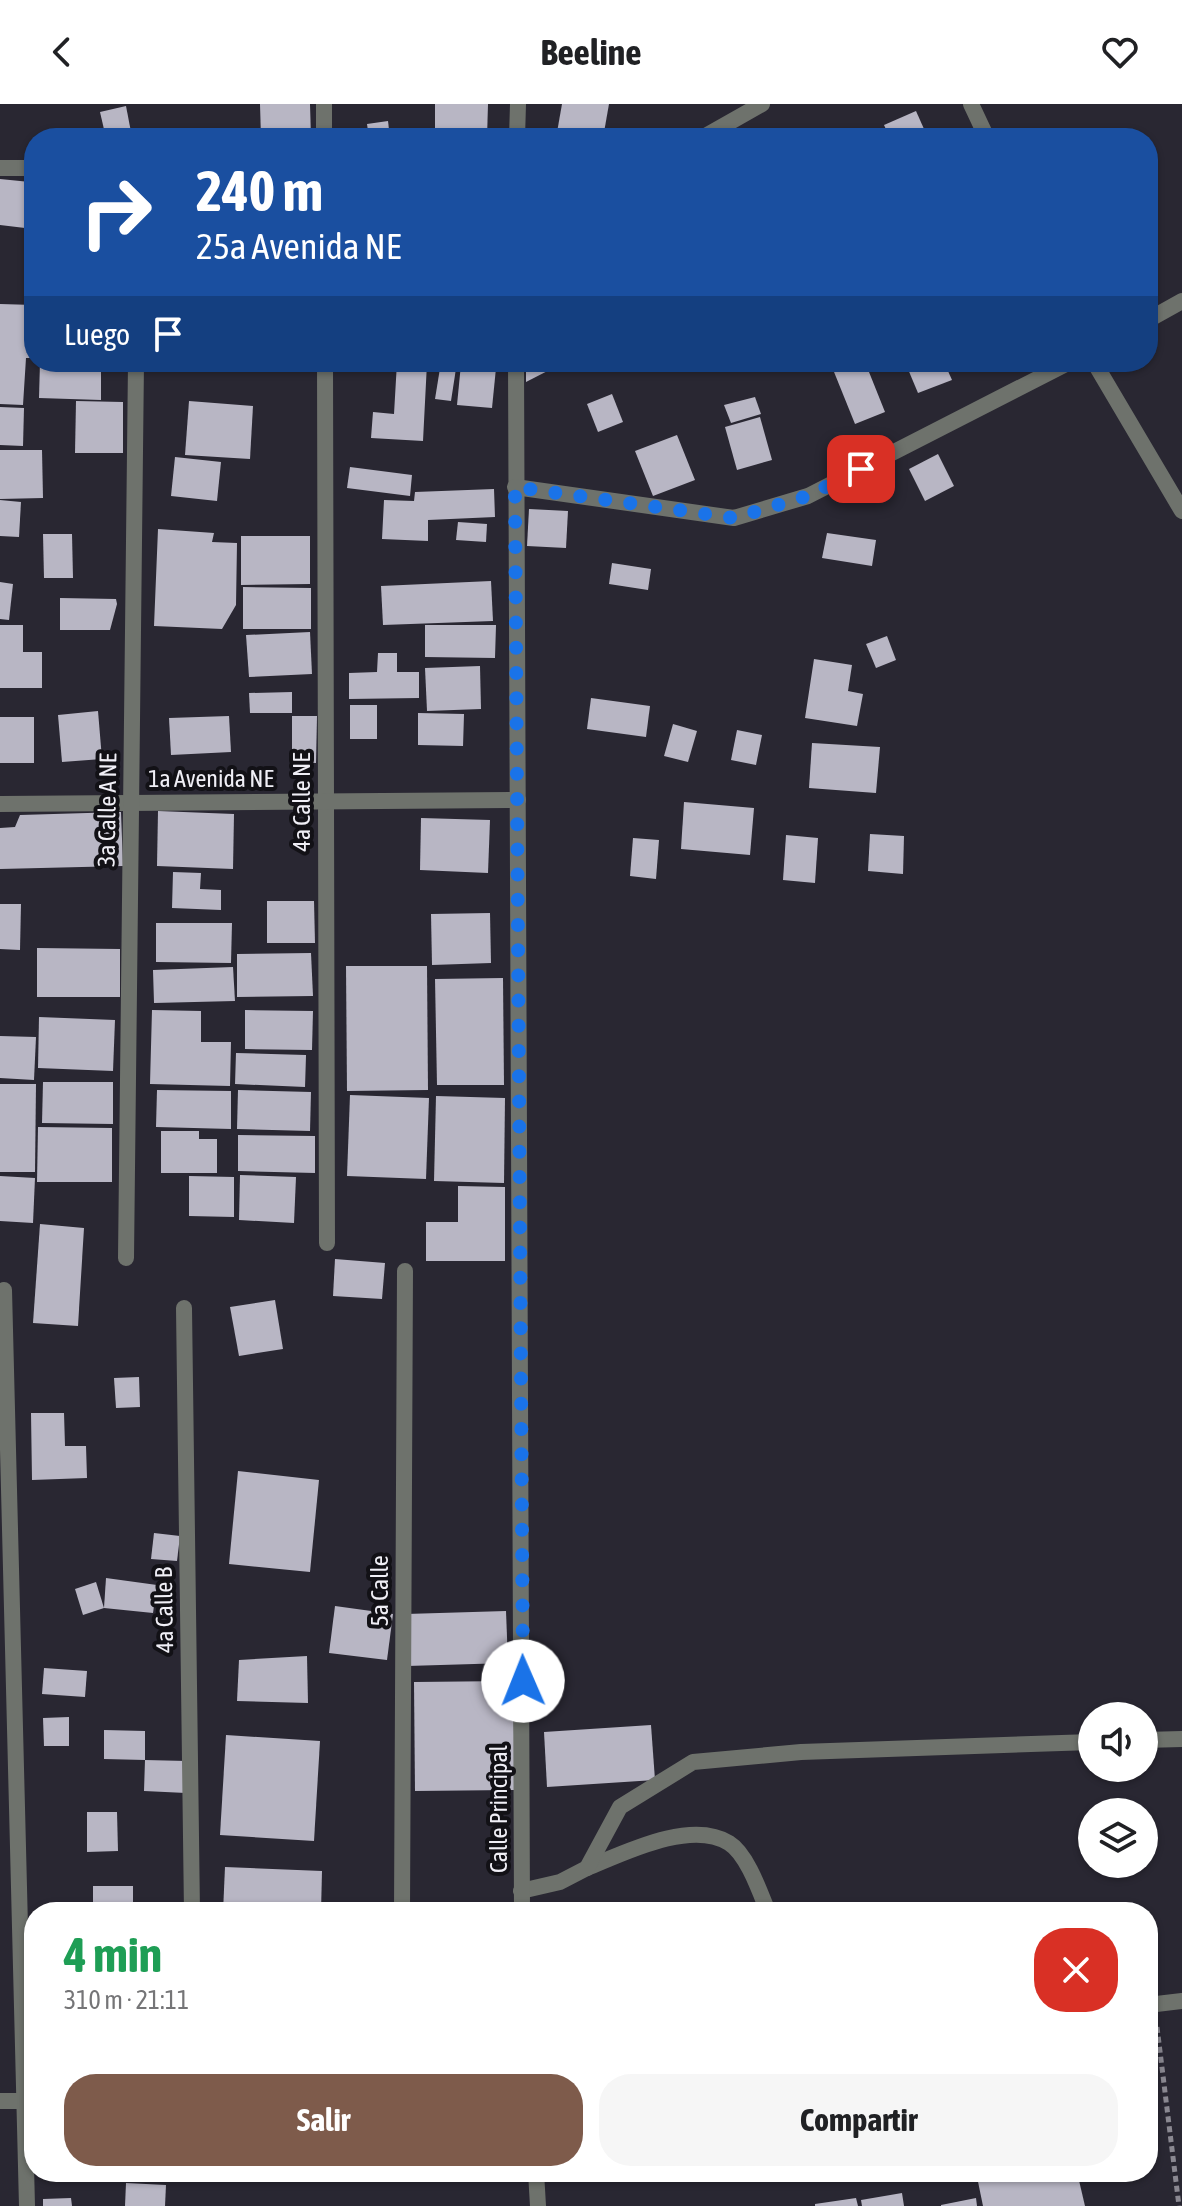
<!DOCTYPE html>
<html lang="es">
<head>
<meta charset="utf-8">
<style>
	:root { --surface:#fff; --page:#f6f6f6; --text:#202124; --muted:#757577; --accent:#7e5b4b }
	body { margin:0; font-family:"Asap Condensed",sans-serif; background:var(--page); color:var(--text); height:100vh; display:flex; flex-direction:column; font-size:30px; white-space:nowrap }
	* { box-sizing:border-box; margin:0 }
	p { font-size:26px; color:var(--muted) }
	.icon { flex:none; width:44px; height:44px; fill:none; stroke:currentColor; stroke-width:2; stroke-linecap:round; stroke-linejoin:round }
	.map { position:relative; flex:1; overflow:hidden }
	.side { position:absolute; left:24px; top:1798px; width:1134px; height:280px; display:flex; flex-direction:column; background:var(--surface); border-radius:32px; box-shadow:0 2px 6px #0004 }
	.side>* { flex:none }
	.banner { position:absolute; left:24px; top:24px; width:1134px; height:244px; border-radius:32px; box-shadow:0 2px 6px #0004; background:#1a4fa0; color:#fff; overflow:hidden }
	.fabs { position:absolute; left:1078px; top:1598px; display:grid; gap:16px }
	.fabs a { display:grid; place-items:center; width:80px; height:80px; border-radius:50%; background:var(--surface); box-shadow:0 2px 6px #0004; font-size:40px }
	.pin { position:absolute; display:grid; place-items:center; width:68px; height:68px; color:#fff; margin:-34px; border-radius:16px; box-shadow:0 4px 12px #0006 }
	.me { position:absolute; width:88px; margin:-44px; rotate:359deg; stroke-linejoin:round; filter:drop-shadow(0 0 6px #0008) }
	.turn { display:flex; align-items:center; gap:28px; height:168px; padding:0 40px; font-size:36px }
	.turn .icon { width:104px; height:104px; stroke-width:2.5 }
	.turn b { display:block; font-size:56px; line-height:68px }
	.then { display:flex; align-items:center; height:76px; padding:0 40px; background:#0003; gap:16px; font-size:30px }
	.round { display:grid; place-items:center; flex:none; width:84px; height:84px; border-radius:32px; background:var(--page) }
	.overview { display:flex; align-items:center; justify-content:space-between; height:136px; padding:0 40px }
	h1 { font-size:48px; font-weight:700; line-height:60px; color:#1e9e55 }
	.cta { display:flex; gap:16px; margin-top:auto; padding:16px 40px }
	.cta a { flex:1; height:92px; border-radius:32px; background:var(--accent); color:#fff; font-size:32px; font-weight:700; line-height:92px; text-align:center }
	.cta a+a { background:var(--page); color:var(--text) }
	header { display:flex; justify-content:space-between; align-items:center; height:104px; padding:0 40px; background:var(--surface); font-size:36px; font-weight:700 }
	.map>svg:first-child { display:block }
	.building { fill:#b8b6c4 }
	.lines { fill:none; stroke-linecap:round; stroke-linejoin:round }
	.path { stroke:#8a8891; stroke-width:5; stroke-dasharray:6 4; stroke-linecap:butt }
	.service { stroke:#6e726c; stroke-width:16 }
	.minor { stroke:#6e726c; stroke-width:16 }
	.route { stroke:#1a73e8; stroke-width:14; stroke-dasharray:0 25.2 }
	.labels { text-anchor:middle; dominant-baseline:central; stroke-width:8; stroke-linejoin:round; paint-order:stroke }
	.street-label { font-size:24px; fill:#f0eff6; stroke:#121116 }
</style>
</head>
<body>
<header><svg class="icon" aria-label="back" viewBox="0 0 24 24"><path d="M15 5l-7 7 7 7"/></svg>Beeline<svg class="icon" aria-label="heart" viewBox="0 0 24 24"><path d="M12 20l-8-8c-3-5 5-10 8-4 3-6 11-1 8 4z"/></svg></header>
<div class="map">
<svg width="1182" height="2102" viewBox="0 0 1182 2102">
	<rect width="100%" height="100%" fill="#292732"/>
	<g class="building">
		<polygon points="260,0 310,0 311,34 261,34"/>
		<polygon points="435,0 488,0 487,34 435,34"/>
		<polygon points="562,0 609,0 603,34 556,34"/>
		<polygon points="126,2 131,28 106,34 100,8"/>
		<polygon points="916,7 928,34 890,34 884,21"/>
		<polygon points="388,17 390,34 369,34 367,20"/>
		<polygon points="0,75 30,78 25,124 0,121"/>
		<polygon points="0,200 34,201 34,254 26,254 23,301 0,300"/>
		<polygon points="40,258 101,258 101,296 39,294"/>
		<polygon points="397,258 427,259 423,337 371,334 373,308 394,310"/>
		<polygon points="441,258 457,258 451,297 435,295"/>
		<polygon points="526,258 565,258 526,278"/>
		<polygon points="830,258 865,258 885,308 855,320"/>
		<polygon points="905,258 944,258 952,276 918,289"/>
		<polygon points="461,260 496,264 492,304 457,301"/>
		<polygon points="612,290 623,318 598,328 587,300"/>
		<polygon points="755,293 761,310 731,319 724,301"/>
		<polygon points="76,297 123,298 123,349 75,349"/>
		<polygon points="189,297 253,302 250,355 185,351"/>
		<polygon points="0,303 24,304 23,342 0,341"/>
		<polygon points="760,313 772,356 737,366 725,323"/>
		<polygon points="677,331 695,376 653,392 635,347"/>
		<polygon points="0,346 42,346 43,394 0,395"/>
		<polygon points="938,350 954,382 925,397 909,365"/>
		<polygon points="175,353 221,358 217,397 171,392"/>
		<polygon points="350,363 412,371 410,392 347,384"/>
		<polygon points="494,385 495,413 428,416 428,437 382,435 384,396 414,397 415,388"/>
		<polygon points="0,396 21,398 19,433 0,432"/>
		<polygon points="529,405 568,407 566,444 527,442"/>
		<polygon points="458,418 487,420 486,438 456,436"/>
		<polygon points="158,425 214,429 212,438 237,439 236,501 222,525 154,522"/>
		<polygon points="827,429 876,436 872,462 822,454"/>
		<polygon points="43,430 72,430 73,474 44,474"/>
		<polygon points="241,432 310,432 310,480 241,481"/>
		<polygon points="612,459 651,465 648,486 609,480"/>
		<polygon points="491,477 493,517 383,521 381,482"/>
		<polygon points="0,478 13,480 9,516 0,515"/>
		<polygon points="243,483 311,484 311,525 243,525"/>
		<polygon points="60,494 116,495 117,500 110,526 60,526"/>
		<polygon points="0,521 23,521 23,548 42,548 42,584 0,584"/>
		<polygon points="425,521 496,521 495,554 425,553"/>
		<polygon points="310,528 312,570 249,573 246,531"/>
		<polygon points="887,532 896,556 876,564 866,540"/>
		<polygon points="378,549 397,549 397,568 419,568 419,594 349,595 349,569 377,568"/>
		<polygon points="814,555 852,561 848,587 863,590 857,622 805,614"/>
		<polygon points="480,562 481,605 427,607 425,564"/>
		<polygon points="292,588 292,609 250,609 249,589"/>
		<polygon points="591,594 650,602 646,633 587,625"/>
		<rect x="350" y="601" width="27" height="34"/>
		<polygon points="98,607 102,655 62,658 58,611"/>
		<polygon points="418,609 464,610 463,642 418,641"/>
		<polygon points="229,612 231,648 171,651 169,614"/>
		<polygon points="292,612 317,612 316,659 292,658"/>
		<rect x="0" y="613" width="34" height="46"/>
		<polygon points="673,620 697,627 688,658 664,652"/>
		<polygon points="737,626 762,631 756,661 731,656"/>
		<polygon points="812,639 880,643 876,689 809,684"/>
		<polygon points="684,698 754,704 750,751 681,745"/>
		<polygon points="158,707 234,710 233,765 157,762"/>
		<polygon points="121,708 123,762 0,765 0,724 15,723 20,711"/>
		<polygon points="421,714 490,716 488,769 420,766"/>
		<polygon points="870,730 904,732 903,770 868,767"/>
		<polygon points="786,731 818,734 815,779 783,776"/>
		<polygon points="633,734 659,736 656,775 630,772"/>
		<polygon points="173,768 201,769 200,785 221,786 221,806 172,804"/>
		<polygon points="267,797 314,797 315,839 267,839"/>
		<polygon points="0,800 21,800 20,846 0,845"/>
		<polygon points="490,809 491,859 432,861 431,810"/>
		<polygon points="156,819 232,819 231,859 156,858"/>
		<polygon points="37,844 120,845 120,893 37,893"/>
		<polygon points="311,849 313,892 237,893 237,850"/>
		<polygon points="346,862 427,862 428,986 347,987"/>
		<polygon points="233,863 235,897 154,899 153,866"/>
		<polygon points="503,874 504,981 437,981 435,875"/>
		<polygon points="152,906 201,907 201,938 231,938 230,982 150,980"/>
		<polygon points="245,906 313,907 312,946 245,945"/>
		<polygon points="39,913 115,916 113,967 38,964"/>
		<polygon points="0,932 36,933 34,976 0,974"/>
		<polygon points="236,949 306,951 305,983 235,980"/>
		<polygon points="43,978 113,978 113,1020 42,1019"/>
		<polygon points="0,980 36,980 35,1068 0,1068"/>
		<polygon points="157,986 231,987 231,1025 156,1023"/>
		<polygon points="238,986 311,988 310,1027 237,1025"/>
		<polygon points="350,991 429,994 426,1075 347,1072"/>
		<polygon points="436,992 505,994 504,1079 434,1077"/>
		<polygon points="38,1023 112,1024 112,1078 37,1078"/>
		<polygon points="161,1027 199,1027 199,1035 217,1035 217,1069 161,1069"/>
		<polygon points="238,1031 315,1032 315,1069 238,1067"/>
		<polygon points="240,1071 296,1073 294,1119 239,1116"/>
		<polygon points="0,1072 35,1074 33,1119 0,1117"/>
		<polygon points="189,1072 234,1073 234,1113 189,1112"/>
		<polygon points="458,1082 505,1083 505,1157 426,1157 426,1118 458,1118"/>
		<polygon points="40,1120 84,1124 78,1222 33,1219"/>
		<polygon points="335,1155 385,1159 382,1195 333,1192"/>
		<polygon points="275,1196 283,1245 239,1252 230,1203"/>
		<polygon points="139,1273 140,1303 116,1304 114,1274"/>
		<polygon points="31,1309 64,1309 65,1342 86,1342 87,1374 32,1376"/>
		<polygon points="238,1367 319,1376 310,1468 229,1460"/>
		<polygon points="154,1429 180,1432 177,1457 151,1455"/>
		<polygon points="106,1474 157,1481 153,1509 104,1504"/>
		<polygon points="96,1478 104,1504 83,1511 75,1485"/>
		<polygon points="335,1502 393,1510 387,1556 329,1549"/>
		<polygon points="506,1507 508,1559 407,1562 406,1510"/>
		<polygon points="307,1552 308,1599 237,1597 239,1556"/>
		<polygon points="44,1564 87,1567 85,1593 42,1590"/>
		<polygon points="513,1577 515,1686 415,1687 414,1578"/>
		<polygon points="69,1613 69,1642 44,1642 43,1614"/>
		<polygon points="651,1621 655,1676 547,1683 544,1628"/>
		<polygon points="104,1626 145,1627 145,1656 187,1657 186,1689 144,1687 145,1656 104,1655"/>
		<polygon points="226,1631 320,1637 314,1737 220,1731"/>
		<polygon points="87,1708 117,1708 118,1747 87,1748"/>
		<polygon points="225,1763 322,1767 321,1808 223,1808"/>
		<rect x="93" y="1782" width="40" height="26"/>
		<polygon points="976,2068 1077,2068 1085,2102 983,2102"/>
		<polygon points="126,2079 166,2081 165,2102 125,2102"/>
		<polygon points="902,2089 904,2102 862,2102 861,2096"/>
		<polygon points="71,2094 72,2102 43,2102 43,2095"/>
		<polygon points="856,2094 858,2102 815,2102 815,2100"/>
		<polygon points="976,2094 977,2102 941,2102 941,2101"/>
	</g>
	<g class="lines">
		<polyline class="path" points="1157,1923 1179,2102"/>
		<g class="service">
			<polyline points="1144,1636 1182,1635"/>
			<path d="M587 1764C624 1749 691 1715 729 1739 747 1750 760 1788 768 1808"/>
			<polyline points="521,1787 560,1778 587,1764 620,1703 693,1658 801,1648 1092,1638"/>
			<polyline points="1148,1901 1182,1897"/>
		</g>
		<g class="minor">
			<polyline points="324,0 324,34"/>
			<polyline points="971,0 987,34"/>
			<polyline points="517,34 518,0"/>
			<polyline points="702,34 762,0"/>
			<polyline points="0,64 34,64"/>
			<polyline points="1148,216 1182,197"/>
			<polyline points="325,258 327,1139"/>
			<polyline points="516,258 522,1808"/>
			<polyline points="1094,258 1182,407"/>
			<polyline points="515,383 734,414 808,392 1070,258"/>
			<polyline points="0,700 518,696"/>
			<polyline points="126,1154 136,258"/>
			<polyline points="4,1186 27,2102"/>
			<polyline points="184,1204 192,1808"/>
			<polyline points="402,1808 405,1167"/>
			<polyline points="0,1997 32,1997"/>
			<polyline points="536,2068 538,2102"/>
		</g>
	</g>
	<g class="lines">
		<polyline class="route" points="523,1577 515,383 734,414 808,392 861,365"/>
	</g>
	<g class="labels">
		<g class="street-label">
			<text x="211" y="674">1a Avenida NE</text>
			<text transform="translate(301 698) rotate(-90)">4a Calle NE</text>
			<text transform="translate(107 706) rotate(-89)">3a Calle A NE</text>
			<text transform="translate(379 1487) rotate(-90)">5a Calle</text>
			<text transform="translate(164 1506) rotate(-91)">4a Calle B</text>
			<text transform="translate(498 1705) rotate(-90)">Calle Principal</text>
		</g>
	</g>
</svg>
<div class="fabs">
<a><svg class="icon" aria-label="sound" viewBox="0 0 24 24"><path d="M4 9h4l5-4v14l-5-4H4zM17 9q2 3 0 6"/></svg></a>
<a><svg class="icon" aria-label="layers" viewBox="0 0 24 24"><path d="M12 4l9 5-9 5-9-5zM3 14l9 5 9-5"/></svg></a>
</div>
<div class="pin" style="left:861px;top:365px;background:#d93025"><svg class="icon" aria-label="arrive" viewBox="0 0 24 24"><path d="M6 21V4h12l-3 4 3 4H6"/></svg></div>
<svg class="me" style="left:523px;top:1577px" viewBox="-20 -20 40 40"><circle r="19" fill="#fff"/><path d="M0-13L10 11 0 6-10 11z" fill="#1a73e8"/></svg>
<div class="banner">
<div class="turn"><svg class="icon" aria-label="right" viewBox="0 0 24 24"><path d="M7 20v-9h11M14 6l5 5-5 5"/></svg><div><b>240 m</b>25a Avenida NE</div></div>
<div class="then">Luego<svg class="icon" aria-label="arrive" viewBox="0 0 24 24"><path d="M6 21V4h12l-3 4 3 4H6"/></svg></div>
</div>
<section class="side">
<div class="overview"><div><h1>4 min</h1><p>310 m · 21:11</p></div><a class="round" style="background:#d93025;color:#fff"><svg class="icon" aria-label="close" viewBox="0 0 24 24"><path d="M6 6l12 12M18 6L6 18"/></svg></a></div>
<div class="cta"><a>Salir</a><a>Compartir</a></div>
</section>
</div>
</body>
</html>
